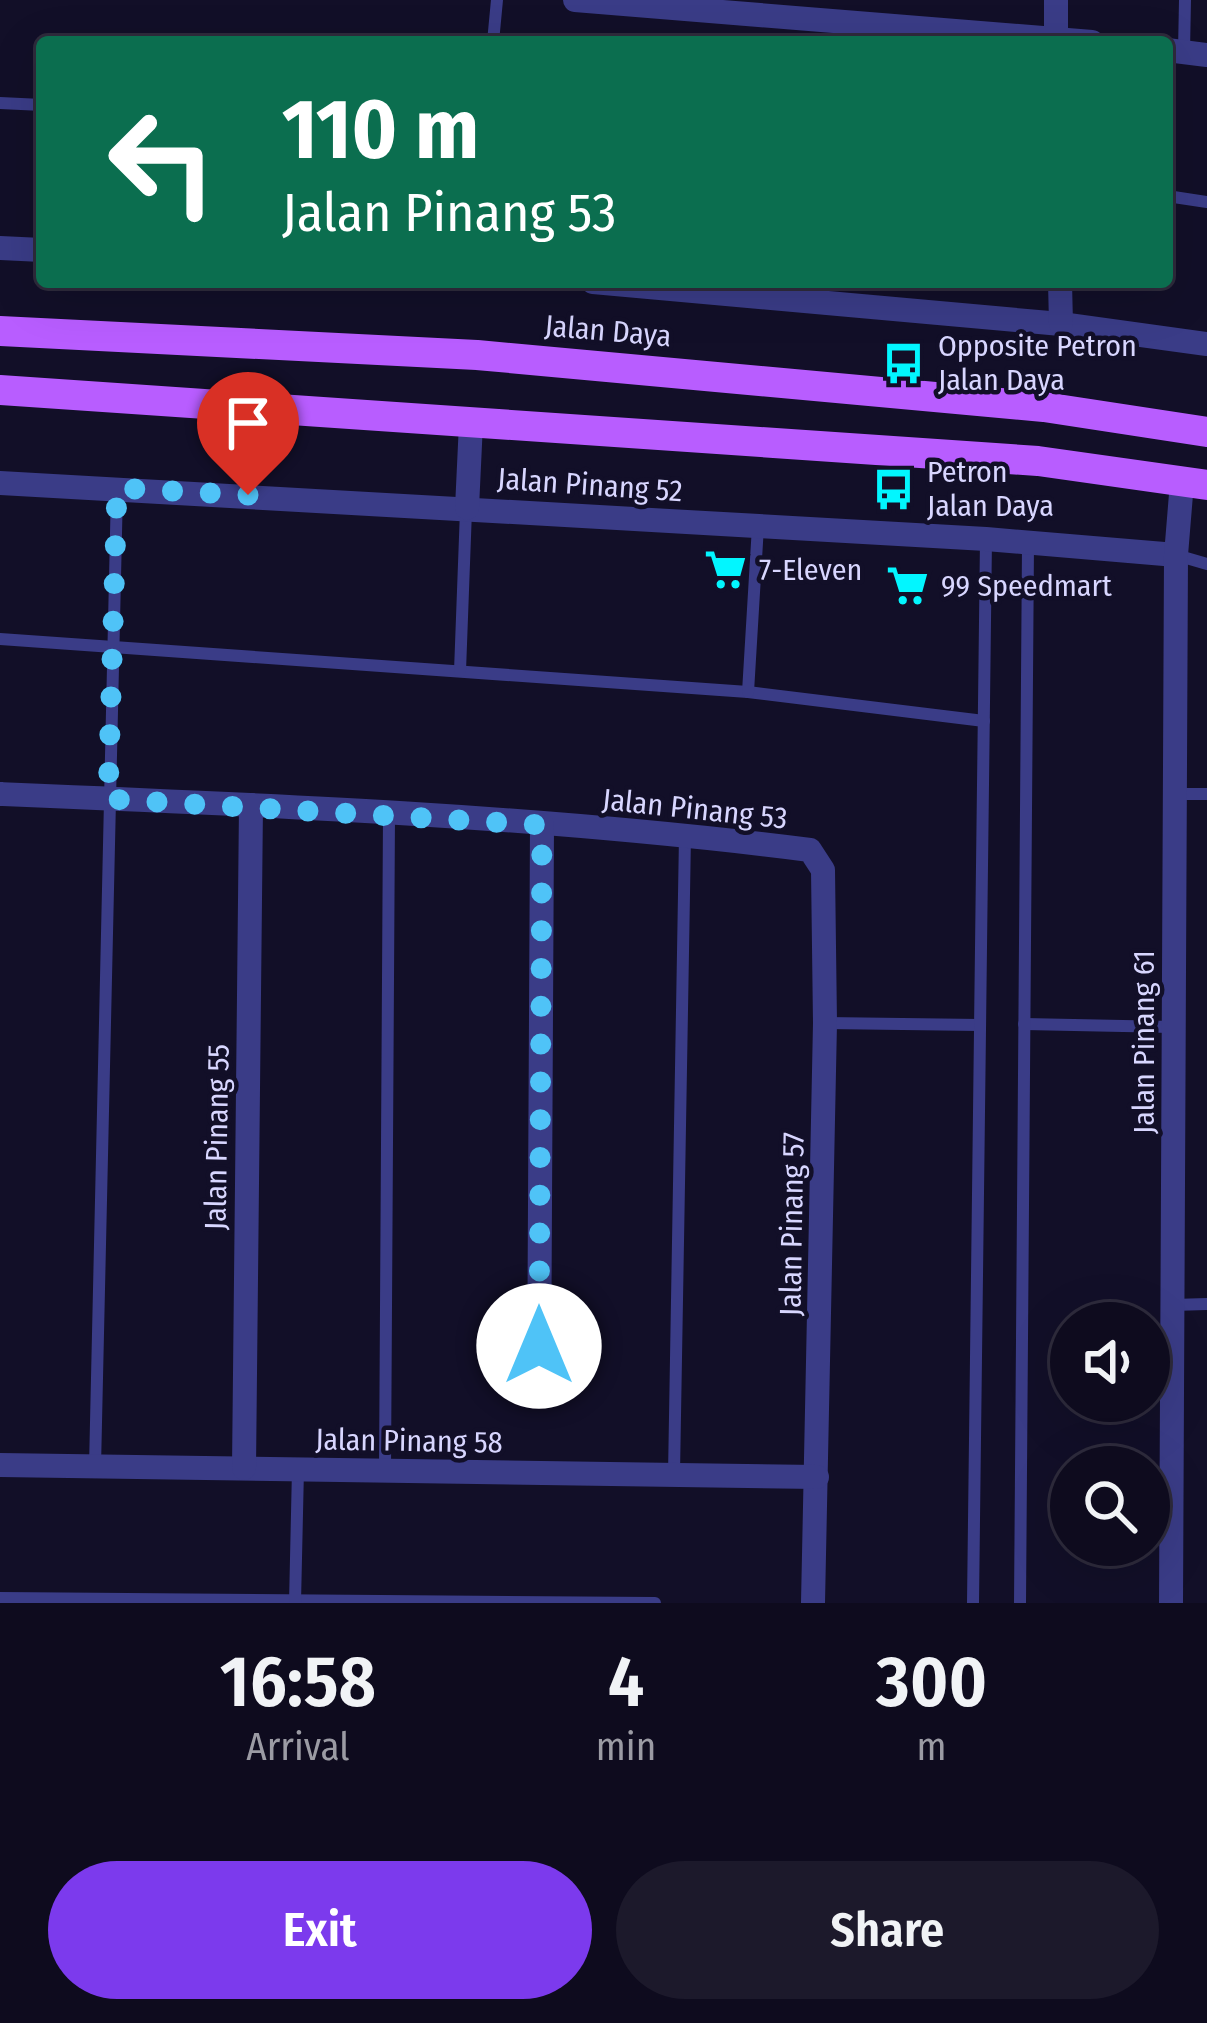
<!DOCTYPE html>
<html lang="en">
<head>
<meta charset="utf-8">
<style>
	:root { --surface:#0e0b1e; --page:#1c192b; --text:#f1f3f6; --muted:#9b9ba4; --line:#2e2b3c; --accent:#7c3aed }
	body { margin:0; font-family:"Fira Sans Condensed",sans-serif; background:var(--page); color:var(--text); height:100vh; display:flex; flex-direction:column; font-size:45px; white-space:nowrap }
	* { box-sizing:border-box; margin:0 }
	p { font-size:39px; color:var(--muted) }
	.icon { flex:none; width:66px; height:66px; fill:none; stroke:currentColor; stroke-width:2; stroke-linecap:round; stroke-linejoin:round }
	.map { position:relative; height:1603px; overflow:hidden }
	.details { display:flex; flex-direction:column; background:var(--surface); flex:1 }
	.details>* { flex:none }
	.top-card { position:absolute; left:36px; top:36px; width:1137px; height:252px; border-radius:12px; box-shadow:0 12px 48px #0002,0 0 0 3px var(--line); background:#0b6e4f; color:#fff; overflow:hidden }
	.fabs { position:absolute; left:1050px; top:1302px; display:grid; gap:24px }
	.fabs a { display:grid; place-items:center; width:120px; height:120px; border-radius:50%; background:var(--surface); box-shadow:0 12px 48px #0002,0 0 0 3px var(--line); font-size:60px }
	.pin { position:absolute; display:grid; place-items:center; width:102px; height:102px; color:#fff; margin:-123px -51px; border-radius:50% 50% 50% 0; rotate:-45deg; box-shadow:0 0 12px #0007 }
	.pin .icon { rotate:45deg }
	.me { position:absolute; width:132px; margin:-66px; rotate:0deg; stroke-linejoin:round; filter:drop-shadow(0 0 9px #0008) }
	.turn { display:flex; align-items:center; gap:42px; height:252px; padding:0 48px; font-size:54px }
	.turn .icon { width:156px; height:156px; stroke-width:2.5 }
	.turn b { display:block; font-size:84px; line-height:102px }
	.eta { display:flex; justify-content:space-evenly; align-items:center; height:204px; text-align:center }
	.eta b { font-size:72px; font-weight:600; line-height:84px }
	.button { display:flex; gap:24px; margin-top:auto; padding:24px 48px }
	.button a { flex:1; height:138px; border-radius:72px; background:var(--accent); color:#fff; font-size:48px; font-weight:600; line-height:138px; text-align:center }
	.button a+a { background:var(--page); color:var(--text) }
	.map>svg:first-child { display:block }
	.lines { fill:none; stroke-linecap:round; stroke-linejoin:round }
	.service { stroke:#3a3c87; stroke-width:12 }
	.minor { stroke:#3a3c87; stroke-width:24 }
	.primary { stroke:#b85dff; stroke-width:30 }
	.route { stroke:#4fc3f7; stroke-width:21; stroke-dasharray:0 37.8 }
	.labels { text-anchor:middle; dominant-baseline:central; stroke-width:9; stroke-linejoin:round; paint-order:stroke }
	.street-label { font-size:30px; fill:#d8d6ff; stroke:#120f28 }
	.poi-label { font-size:30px; fill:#d8d6ff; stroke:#120f28; text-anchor:start }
</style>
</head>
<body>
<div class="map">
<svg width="1207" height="1603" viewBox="0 0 1207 1603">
	<rect width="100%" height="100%" fill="#120f28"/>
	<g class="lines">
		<g class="service">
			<polyline points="493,42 497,0"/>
			<polyline points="1184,51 1185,0"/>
			<polyline points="0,103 42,105"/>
			<polyline points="1167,196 1207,202"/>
			<polyline points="1176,555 1207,564"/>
			<polyline points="0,639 748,692 984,721"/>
			<polyline points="460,671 466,510"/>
			<polyline points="748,692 758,526"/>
			<polyline points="1175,794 1207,794"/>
			<polyline points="825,1023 980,1025"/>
			<polyline points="1024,1024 1173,1027"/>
			<polyline points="1173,1305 1207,1304"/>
			<polyline points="95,1467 117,489"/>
			<polyline points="385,1471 389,815"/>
			<polyline points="674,1474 685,836"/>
			<polyline points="0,1598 655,1603"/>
			<polyline points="295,1603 298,1469"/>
			<polyline points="973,1603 986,539"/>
			<polyline points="1020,1603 1028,545"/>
		</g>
		<g class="minor">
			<polyline points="575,0 1092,42"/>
			<polyline points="1056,42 1056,0"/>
			<polyline points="1167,50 1207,55"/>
			<polyline points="0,248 42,250"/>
			<polyline points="593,282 1061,324 1207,344"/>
			<polyline points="1060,282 1061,324"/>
			<polyline points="0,483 986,539 1176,555"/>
			<polyline points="467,508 471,423"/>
			<path d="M0 794C270 805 542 816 810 850L823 870 825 1023 813 1603"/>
			<polyline points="539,1393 542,825"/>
			<polyline points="0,1465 817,1477"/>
			<polyline points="244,1468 251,805"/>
			<polyline points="1171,1603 1176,555 1182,482"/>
		</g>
		<g class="primary">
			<polyline points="0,331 477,355 1044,407 1207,432"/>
			<polyline points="0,390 1038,461 1207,485"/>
		</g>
	</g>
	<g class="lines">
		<polyline class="route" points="248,495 117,488 108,799 542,825 539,1346"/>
	</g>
	<defs>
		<symbol id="bus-bare" viewBox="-9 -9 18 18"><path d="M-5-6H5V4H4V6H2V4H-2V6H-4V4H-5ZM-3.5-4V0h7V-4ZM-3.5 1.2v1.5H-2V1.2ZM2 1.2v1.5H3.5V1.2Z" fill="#02f6ff" stroke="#120f28" stroke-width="2.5" paint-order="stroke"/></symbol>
		<symbol id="supermarket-bare" viewBox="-9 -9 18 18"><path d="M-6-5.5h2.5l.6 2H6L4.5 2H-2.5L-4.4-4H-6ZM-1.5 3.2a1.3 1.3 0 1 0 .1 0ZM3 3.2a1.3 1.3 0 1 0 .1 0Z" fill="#02f6ff" stroke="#120f28" stroke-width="2.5" paint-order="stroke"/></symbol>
	</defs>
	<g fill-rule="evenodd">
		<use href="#bus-bare" x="874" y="334" width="59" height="59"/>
		<use href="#bus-bare" x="864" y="460" width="59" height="59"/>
		<use href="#supermarket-bare" x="696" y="540" width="59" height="59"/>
		<use href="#supermarket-bare" x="878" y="556" width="59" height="59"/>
	</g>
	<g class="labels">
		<g class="street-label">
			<text transform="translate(608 331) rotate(5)">Jalan Daya</text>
			<text transform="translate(590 485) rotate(4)">Jalan Pinang 52</text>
			<text transform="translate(695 809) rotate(6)">Jalan Pinang 53</text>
			<text transform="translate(1144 1042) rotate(-90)">Jalan Pinang 61</text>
			<text transform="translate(217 1137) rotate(-89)">Jalan Pinang 55</text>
			<text transform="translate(792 1224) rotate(-89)">Jalan Pinang 57</text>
			<text transform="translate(409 1441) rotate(1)">Jalan Pinang 58</text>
		</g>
		<g class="poi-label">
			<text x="938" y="346">Opposite Petron<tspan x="938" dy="34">Jalan Daya</tspan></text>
			<text x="927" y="472">Petron<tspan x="927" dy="34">Jalan Daya</tspan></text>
			<text x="759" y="570">7-Eleven</text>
			<text x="941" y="586">99 Speedmart</text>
		</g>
	</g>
</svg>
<div class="fabs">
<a><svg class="icon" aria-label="sound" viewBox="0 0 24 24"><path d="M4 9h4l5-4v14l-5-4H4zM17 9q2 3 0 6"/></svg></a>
<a><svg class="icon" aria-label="search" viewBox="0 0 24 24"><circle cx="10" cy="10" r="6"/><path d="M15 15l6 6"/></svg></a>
</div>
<div class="pin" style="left:248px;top:495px;background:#d93025"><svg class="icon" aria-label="arrive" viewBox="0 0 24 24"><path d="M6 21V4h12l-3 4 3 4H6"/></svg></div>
<svg class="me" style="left:539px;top:1346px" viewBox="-20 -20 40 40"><circle r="19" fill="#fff"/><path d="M0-13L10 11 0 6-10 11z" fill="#4fc3f7"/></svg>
<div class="top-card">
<div class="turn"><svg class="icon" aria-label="left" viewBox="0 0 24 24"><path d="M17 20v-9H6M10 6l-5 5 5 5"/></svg><div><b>110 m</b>Jalan Pinang 53</div></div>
</div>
</div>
<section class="details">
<div class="eta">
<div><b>16:58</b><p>Arrival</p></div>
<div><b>4</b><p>min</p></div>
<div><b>300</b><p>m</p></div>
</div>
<div class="button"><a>Exit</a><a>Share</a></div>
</section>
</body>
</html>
